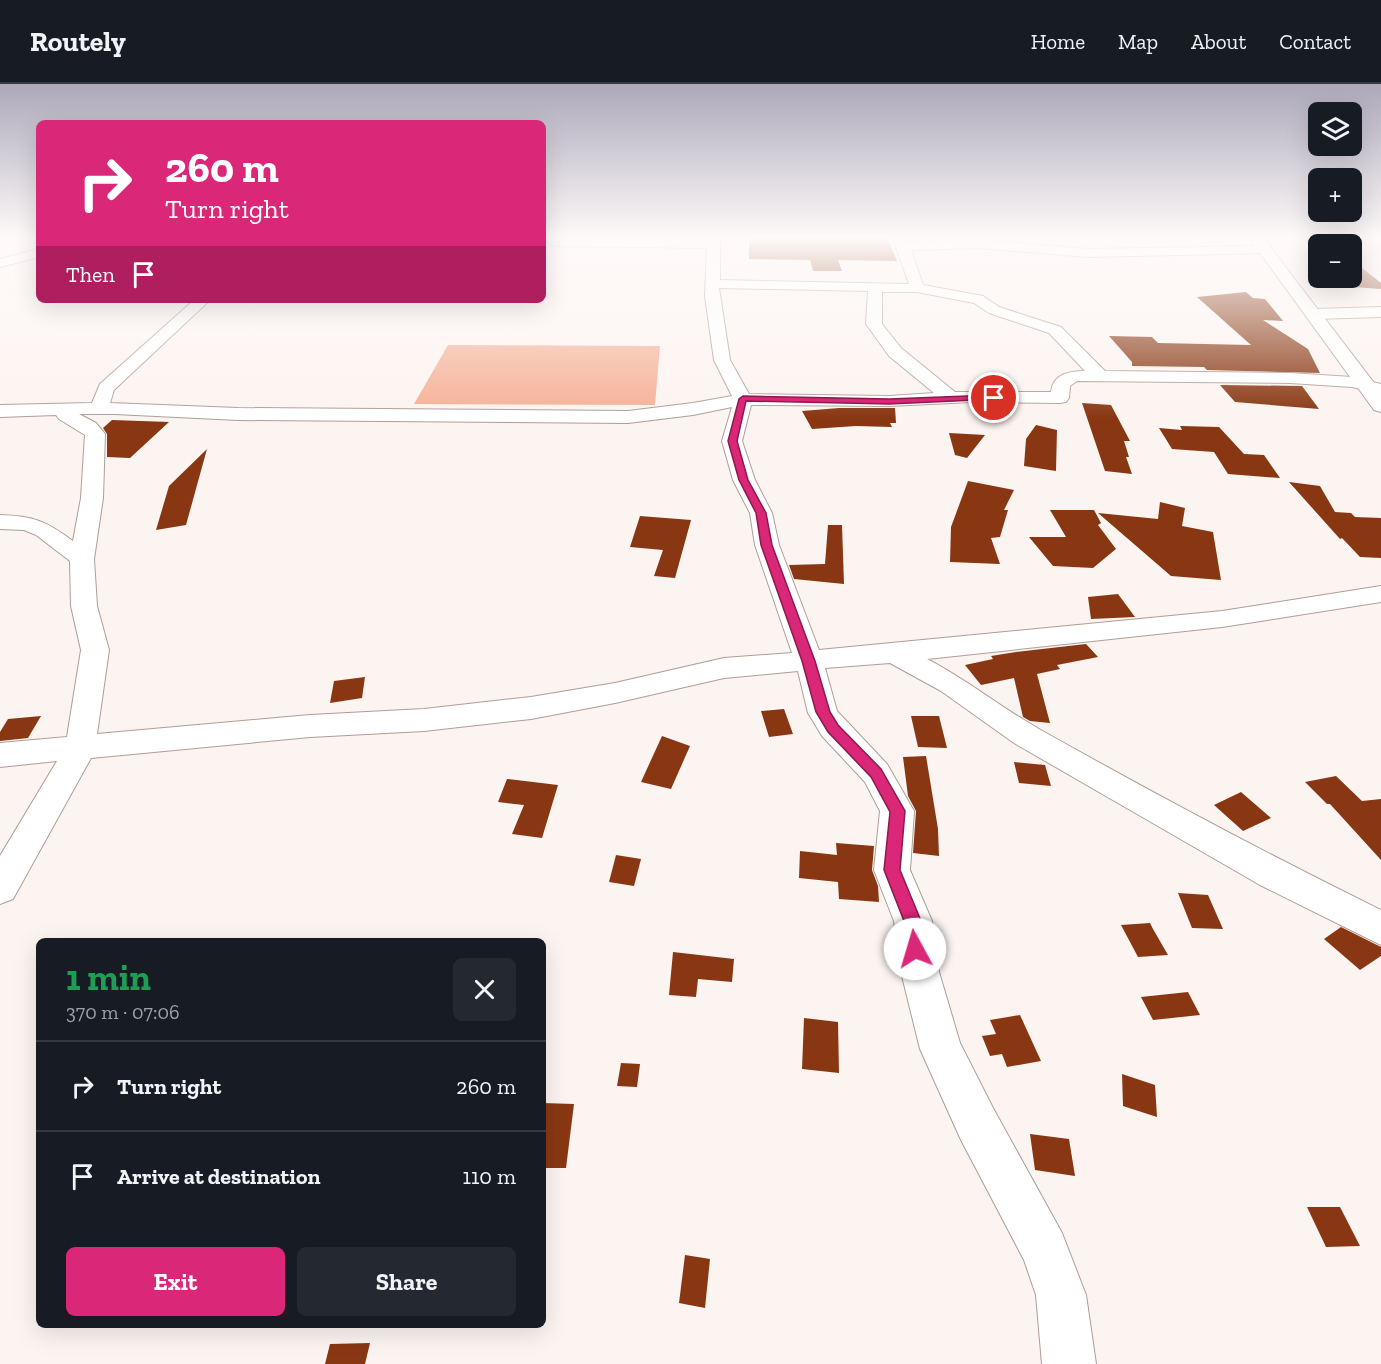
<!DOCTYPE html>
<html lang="en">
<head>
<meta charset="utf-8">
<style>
	:root { --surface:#171b24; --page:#242831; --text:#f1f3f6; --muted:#9ea1a6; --line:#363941; --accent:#db2777 }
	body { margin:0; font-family:"Zilla Slab",serif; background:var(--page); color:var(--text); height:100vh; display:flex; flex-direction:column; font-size:22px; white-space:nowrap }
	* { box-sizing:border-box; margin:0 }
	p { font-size:20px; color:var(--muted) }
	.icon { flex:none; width:33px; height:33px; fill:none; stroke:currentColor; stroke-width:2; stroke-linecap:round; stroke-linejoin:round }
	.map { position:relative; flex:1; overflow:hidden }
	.panel { position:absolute; left:36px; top:854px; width:510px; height:390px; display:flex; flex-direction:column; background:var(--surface); border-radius:9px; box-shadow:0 6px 24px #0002 }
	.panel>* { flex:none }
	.banner { position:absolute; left:36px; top:36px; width:510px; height:183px; border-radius:9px; box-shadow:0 6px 24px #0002; background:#db2777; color:#fff; overflow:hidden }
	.controls { position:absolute; left:1308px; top:18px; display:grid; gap:12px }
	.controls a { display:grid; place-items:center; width:54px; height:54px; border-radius:9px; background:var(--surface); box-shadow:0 6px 24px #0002; font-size:30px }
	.pin { position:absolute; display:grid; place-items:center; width:51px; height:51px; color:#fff; margin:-26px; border:3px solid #fff; border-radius:50%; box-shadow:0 2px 6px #0007 }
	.me { position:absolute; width:66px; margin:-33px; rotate:354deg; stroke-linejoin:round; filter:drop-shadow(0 0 4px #0008) }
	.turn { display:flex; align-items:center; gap:21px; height:126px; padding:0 30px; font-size:27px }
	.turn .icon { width:78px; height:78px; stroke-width:2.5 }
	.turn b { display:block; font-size:42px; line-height:51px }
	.then { display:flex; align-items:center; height:57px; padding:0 30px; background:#0003; gap:12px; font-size:22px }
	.round { display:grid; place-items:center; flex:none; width:63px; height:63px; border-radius:9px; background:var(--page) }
	.head { display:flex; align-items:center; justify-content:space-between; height:102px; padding:0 30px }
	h1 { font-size:36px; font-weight:700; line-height:45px; color:#1e9e55 }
	.cta { display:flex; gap:12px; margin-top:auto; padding:12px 30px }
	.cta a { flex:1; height:69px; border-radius:9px; background:var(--accent); color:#fff; font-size:24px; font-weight:700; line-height:69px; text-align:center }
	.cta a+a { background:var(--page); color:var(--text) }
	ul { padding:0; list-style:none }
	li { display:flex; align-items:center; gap:18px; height:90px; padding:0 30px; border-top:2px solid var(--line) }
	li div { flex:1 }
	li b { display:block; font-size:22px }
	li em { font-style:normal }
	header { display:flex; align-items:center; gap:36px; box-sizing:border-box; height:84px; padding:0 30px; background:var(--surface); border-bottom:2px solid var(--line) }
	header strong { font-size:28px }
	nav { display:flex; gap:33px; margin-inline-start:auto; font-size:21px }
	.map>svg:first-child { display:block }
	.green { fill:#f5b095 }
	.building { fill:#883712 }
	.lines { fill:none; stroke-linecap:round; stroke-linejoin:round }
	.minor-casing { stroke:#af9d96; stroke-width:2 }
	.tertiary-casing { stroke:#af9d96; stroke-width:2 }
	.minor { fill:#fff; fill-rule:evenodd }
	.tertiary { fill:#fff; fill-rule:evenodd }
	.route { fill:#db2777; stroke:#8e194d; stroke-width:1.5 }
</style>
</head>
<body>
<header>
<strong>Routely</strong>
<nav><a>Home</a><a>Map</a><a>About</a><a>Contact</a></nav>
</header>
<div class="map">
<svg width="1381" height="1280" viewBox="0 0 1381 1280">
	<rect width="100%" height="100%" fill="#fcf4f1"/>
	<polygon class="green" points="448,261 660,262 655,321 414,320"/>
	<g class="building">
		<polygon points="749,155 888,155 897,177 838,176 842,187 813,187 810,176 749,175"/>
		<polygon points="1352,176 1381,199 1381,205 1353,203 1342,194 1352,194"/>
		<polygon points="1246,208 1253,214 1265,215 1283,237 1263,236 1308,265 1320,289 1207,286 1204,283 1132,282 1132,278 1109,252 1152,253 1158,259 1251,261 1197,213"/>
		<polygon points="1220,301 1302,302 1319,325 1235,318"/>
		<polygon points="1082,319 1111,321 1130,357 1124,357 1129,373 1126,373 1132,390 1105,387"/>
		<polygon points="839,324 895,324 896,339 890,339 892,343 856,342 812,345 802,327"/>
		<polygon points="112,336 169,338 130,374 107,373 107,350 103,344"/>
		<polygon points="1036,341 1057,346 1056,387 1024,382 1026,355"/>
		<polygon points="1180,342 1219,343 1244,370 1264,371 1280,394 1228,390 1214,368 1172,365 1159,344 1182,346"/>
		<polygon points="949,349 985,351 967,374 955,371"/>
		<polygon points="207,365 186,441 156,446 169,402"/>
		<polygon points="968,397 1014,406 1004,426 1008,426 1000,453 991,454 1000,480 950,478 951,443"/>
		<polygon points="1289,398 1320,402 1335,428 1351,429 1355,433 1381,434 1381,474 1360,473 1342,454 1340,455"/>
		<polygon points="1160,418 1185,424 1182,442 1213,448 1221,496 1171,492 1098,429 1158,435"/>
		<polygon points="1050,426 1094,426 1101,439 1098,441 1116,465 1093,484 1053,482 1029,453 1066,453"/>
		<polygon points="640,432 691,436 675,494 654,492 663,466 630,463"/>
		<polygon points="828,441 842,441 844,500 794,495 789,481 825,480"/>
		<polygon points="1118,510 1135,533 1091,535 1088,513"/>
		<polygon points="1086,560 1098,573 1057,581 1060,585 1037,590 1050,639 1030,637 1023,633 1014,594 981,601 965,581 993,575 991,572 1016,568"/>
		<polygon points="365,593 362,614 330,619 334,597"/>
		<polygon points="784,625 793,650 769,653 761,627"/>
		<polygon points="41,632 28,654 0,657 0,648 8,635"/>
		<polygon points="911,632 939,632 947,664 918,663"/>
		<polygon points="662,652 690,662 671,705 641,698"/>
		<polygon points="926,672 938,745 939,772 913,769 916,727 908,712 903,673"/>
		<polygon points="1014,678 1045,681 1051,702 1019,699"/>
		<polygon points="1336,692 1362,717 1381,715 1381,776 1330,720 1327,720 1305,698"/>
		<polygon points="507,695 558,701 542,754 512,750 524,721 498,718"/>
		<polygon points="1241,708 1271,734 1243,747 1214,721"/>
		<polygon points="836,759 874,762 872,786 878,802 879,818 839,815 838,798 799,794 800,767 837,771"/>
		<polygon points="616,771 641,775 634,802 609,798"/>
		<polygon points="1178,809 1208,811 1223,845 1192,844"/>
		<polygon points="1150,839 1153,845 1168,871 1138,873 1121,841"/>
		<polygon points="1341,843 1381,863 1381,872 1360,886 1324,855"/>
		<polygon points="673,868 734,875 732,898 698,895 696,913 669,911"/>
		<polygon points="1188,908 1200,931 1153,936 1141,913"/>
		<polygon points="1020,931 1041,977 1007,983 1002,970 990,972 982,952 996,950 990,936"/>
		<polygon points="804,934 838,938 839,989 802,985"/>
		<polygon points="621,979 640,980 637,1003 617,1002"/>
		<polygon points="1122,990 1155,1001 1157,1033 1123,1022"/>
		<polygon points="543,1019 574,1020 566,1084 543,1084"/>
		<polygon points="1030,1050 1069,1055 1075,1092 1035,1086"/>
		<polygon points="1307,1123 1340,1123 1360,1162 1326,1163"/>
		<polygon points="685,1171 710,1175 705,1224 679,1219"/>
		<polygon points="370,1259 365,1280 325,1280 330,1260"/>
	</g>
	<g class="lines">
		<defs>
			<g id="minor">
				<path d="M550 155H720V196L909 200 893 155H905L907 158 979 156 1088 165 1266 162 1271 163 1272 166 1271 169 1088 173 979 164 911 166 923 201 983 212 999 223 1061 243 1105 287 1290 289 1352 293 1381 300V310L1352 303 1290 299 1077 297 1070 302 1069 314 1066 318 1060 319 972 318 889 322 751 321 742 357 755 396 772 429 779 461 819 566 1222 527 1381 502V518L1222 543 927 575C966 595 1000 623 1039 645 1151 708 1265 769 1381 826V861L1260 801 1111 715 1014 659 941 607 890 579 825 584 837 627 887 680 914 727 910 786 932 837 939 888 960 959 993 1024 1062 1149 1086 1211 1096 1280H1042L1036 1211 1024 1176 961 1056 920 965 901 888 894 837 874 786 880 727 865 698 822 652 813 637 808 629 798 587 724 594 615 619 531 635 424 647 310 653 91 674 13 815 0 820V772L57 677 0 683V659L67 653 81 566 71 522 70 477 36 451 24 446 0 445V431C34 432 46 437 73 457L81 414 85 351 59 335 56 331 0 333V321L92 319 100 300 194 216H210L114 306 110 319 238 324 628 327 693 319 732 312 714 276 705 212 707 164 555 162 551 161ZM719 204 868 207 866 240 889 272 934 309 889 312 749 310 730 276ZM882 208H917L974 219 989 229 1049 249 1085 287C1069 287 1053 290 1051 308H955L901 264 882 240ZM732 323 722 357 733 396 750 429 755 461 792 569 724 574 615 599 531 613 424 625 310 631 97 650 109 566 97 522 94 475 103 414 105 350 96 339 79 330H115L238 336 628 339 693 331Z"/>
				<polygon points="39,165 39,173 0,183 0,175"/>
				<polygon points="1381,223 1381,233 1313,235 1305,230 1313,225"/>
			</g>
			<polygon id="tertiary" points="1250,155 1264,155 1381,308 1381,328 1374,326"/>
		</defs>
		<use href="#minor" class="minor-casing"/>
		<use href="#tertiary" class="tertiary-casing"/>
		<use href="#minor" class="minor"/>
		<use href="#tertiary" class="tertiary"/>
	</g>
	<linearGradient id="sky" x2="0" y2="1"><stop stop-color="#aca8ba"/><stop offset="0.46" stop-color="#fefaf9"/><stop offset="1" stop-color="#fefaf9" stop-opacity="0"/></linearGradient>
	<rect width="1381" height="334" fill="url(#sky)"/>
	<polygon class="route" points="994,311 997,312 997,315 889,320 746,317 737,357 748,396 766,429 772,461 815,577 830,628 838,641 881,685 905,727 900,786 921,837 924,865 921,870 915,873 909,870 904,837 884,786 890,728 871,693 828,648 816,628 802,577 761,461 756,429 739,396 728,357 739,315 743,312 889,315"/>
</svg>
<div class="controls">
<a><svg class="icon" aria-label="layers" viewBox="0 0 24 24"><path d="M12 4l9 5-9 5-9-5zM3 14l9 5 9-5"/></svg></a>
<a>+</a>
<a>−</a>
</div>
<div class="pin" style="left:994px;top:314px;background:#d93025"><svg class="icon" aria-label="arrive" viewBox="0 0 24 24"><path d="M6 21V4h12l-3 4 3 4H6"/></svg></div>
<svg class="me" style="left:915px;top:865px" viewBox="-20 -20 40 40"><circle r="19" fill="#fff"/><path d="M0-13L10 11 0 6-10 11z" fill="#db2777"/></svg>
<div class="banner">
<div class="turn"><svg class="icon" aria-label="right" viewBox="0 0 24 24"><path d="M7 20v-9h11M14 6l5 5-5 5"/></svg><div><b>260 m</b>Turn right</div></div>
<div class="then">Then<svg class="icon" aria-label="arrive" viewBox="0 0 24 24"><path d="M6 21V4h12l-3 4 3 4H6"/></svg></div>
</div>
<section class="panel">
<div class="head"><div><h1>1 min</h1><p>370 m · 07:06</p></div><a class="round"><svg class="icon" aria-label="close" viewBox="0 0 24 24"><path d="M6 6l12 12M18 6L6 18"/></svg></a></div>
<ul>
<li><svg class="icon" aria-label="right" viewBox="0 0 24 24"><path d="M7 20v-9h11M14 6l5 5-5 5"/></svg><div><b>Turn right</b></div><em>260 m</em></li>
<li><svg class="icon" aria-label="arrive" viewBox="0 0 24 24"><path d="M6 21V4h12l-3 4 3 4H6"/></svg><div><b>Arrive at destination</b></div><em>110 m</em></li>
</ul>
<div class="cta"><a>Exit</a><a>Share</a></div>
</section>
</div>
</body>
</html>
